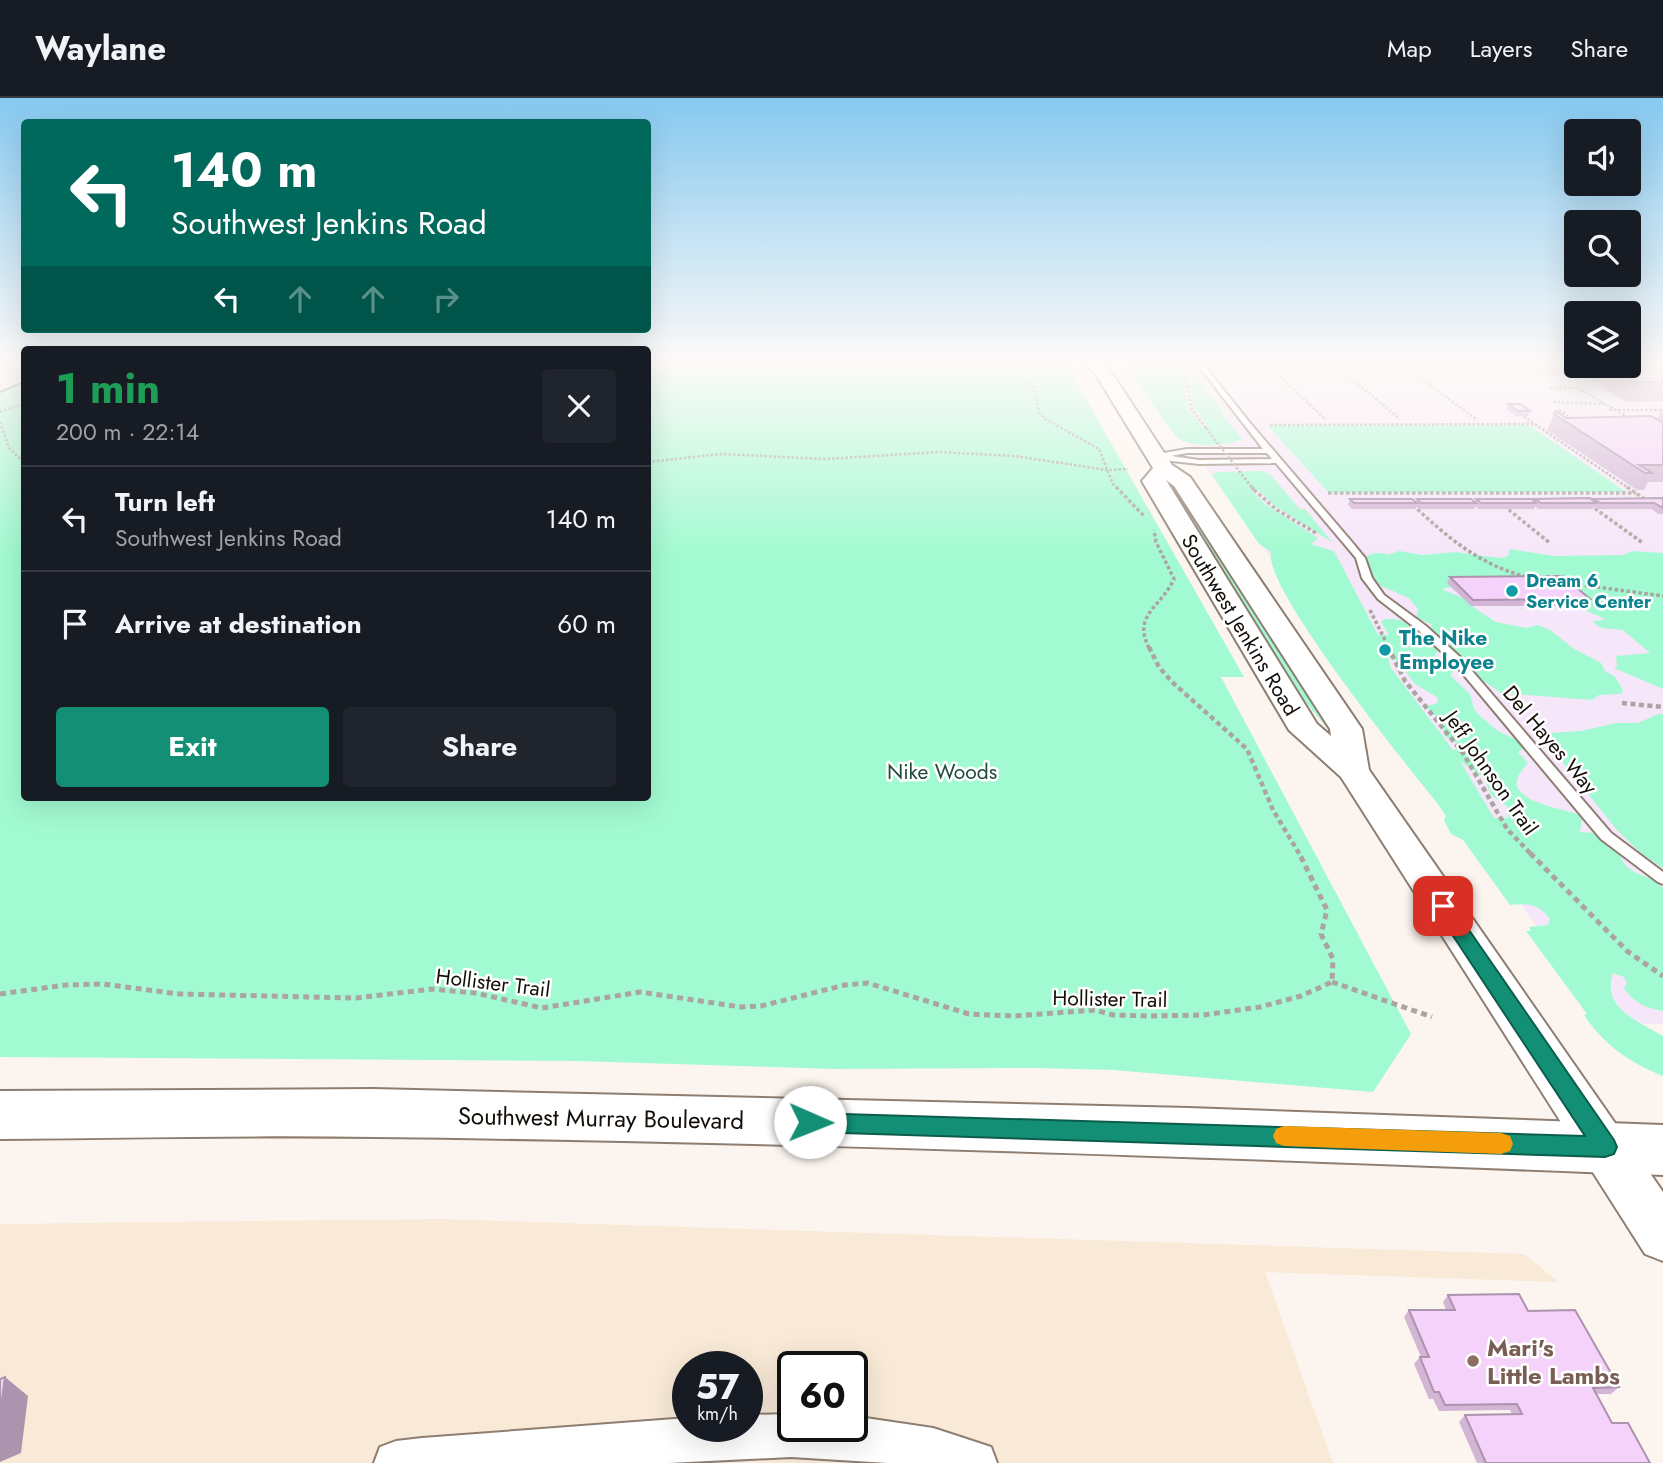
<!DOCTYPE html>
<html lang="en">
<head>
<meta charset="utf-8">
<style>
	:root { --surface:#171b24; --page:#20242c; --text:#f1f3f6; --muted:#9ea1a6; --line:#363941; --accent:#128f75 }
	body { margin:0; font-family:Jost,sans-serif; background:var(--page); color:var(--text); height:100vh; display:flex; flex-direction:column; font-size:26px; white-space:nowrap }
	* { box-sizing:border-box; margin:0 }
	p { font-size:23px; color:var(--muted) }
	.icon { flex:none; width:38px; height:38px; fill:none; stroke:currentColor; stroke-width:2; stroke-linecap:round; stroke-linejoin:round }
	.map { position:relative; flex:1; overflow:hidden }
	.sheet { position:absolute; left:21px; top:248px; width:630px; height:455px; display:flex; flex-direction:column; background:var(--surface); border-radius:7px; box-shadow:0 7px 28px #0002 }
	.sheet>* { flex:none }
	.guide { position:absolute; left:21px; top:21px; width:630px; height:214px; border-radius:7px; box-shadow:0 7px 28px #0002; background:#00695c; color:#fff; overflow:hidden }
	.tools { position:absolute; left:1564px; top:21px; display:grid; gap:14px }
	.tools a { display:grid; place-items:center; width:77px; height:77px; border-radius:7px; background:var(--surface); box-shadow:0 7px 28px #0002; font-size:35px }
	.speed { position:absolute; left:672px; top:1253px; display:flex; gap:14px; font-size:35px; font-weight:700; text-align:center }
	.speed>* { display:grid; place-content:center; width:91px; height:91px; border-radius:50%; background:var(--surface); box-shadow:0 7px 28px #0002; line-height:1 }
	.speed small { font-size:18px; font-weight:400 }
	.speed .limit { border:4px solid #111; border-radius:10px; background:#fff; color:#111 }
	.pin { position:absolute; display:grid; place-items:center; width:60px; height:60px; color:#fff; margin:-30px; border-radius:14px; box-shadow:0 4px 10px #0006 }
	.me { position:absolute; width:77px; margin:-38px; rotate:91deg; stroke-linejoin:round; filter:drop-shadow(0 0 5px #0008) }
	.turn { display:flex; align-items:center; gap:24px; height:147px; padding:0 35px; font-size:32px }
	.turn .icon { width:91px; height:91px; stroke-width:2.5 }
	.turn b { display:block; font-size:49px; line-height:60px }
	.lanes { display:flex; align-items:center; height:66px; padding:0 35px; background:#0003; justify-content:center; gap:35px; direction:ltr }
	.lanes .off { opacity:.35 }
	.round { display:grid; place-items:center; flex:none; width:74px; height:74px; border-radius:7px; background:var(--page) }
	.head { display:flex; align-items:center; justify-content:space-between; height:119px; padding:0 35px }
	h1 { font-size:42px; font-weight:700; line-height:52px; color:#1e9e55 }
	.primary-button { display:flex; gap:14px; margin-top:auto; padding:14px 35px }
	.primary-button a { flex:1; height:80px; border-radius:7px; background:var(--accent); color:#fff; font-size:28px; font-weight:700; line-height:80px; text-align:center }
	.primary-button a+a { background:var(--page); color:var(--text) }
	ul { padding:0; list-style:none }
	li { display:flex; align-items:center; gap:21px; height:105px; padding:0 35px; border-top:2px solid var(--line) }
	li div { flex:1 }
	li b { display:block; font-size:26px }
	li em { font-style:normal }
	header { display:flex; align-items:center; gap:42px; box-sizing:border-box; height:98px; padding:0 35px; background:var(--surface); border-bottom:2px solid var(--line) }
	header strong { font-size:33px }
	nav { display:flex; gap:38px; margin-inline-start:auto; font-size:24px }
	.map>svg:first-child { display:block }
	.commercial { fill:#f6e6f9 }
	.industrial { fill:#f9ead7; fill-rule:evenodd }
	.green { fill:#a2fad2; fill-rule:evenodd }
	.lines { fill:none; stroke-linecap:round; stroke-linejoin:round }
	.service-casing { stroke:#8e7e71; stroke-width:4 }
	.minor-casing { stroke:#8e7e71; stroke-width:4 }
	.secondary-casing { stroke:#8e7e71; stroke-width:4 }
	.primary-casing { stroke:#8e7e71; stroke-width:4 }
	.path-far3 { stroke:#aba49f; stroke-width:2.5; stroke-dasharray:2.5 2; stroke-linecap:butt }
	.path-far2 { stroke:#aba49f; stroke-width:3.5; stroke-dasharray:3.5 2.5; stroke-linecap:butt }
	.path-far1 { stroke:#aba49f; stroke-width:4.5; stroke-dasharray:5 3.5; stroke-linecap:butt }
	.path { stroke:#aba49f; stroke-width:5; stroke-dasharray:6 4.5; stroke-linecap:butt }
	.service { fill:#fff; fill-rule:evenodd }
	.minor { fill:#fff; fill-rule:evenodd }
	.secondary { fill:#fff; fill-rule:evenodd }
	.primary { fill:#fff; fill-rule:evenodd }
	.tram { stroke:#68625d; stroke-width:2 }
	.path-bridge-far1 { stroke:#aba49f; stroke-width:2.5; stroke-dasharray:2.5 2; stroke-linecap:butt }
	.path-bridge { stroke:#aba49f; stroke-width:3.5; stroke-dasharray:3.5 2.5; stroke-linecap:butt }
	.wall { fill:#d3b5d6 }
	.shaded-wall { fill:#ac93ae }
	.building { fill:#f5d2f9; stroke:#ac93ae; stroke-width:2 }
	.route { fill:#128f75; stroke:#0c5d4c; stroke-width:2 }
	.slow { fill:#f59e0b }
	.culture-dot { fill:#0f9aa8; stroke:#fff; stroke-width:2.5 }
	.education-dot { fill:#8d6e63; stroke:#fff; stroke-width:2.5 }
	.labels { text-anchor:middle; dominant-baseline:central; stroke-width:5; stroke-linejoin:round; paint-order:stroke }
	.far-culture-label { font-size:18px; font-weight:bold; fill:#0d838f; stroke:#fff; text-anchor:start }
	.street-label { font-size:21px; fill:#140e09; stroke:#fff }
	.culture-label { font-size:21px; font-weight:bold; fill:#0d838f; stroke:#fff; text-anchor:start }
	.park-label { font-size:21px; fill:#214a39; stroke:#fff }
	.near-street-label { font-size:24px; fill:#140e09; stroke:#fff }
	.near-education-label { font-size:24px; font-weight:bold; fill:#785e54; stroke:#fff; text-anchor:start }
</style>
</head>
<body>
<header>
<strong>Waylane</strong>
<nav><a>Map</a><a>Layers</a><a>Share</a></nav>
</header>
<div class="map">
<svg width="1663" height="1365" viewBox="0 0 1663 1365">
	<rect width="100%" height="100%" fill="#fcf5ef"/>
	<polygon class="commercial" points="1131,266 1663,266 1663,926 1625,925 1601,918"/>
	<path class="industrial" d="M440 1121 1524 1156 1559 1184 1265 1174 1333 1365H0V1126ZM688 1269H747V1328H688ZM793 1269H852V1328H793Z"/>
	<g class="green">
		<polygon points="648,266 1066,266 1244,579 1221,579 1411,936 1373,994 1113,972 1038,970 834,971 577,963 0,959 0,292 24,283 24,700 648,700"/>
		<path d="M1126 266H1152L1180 273 1189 311 1203 330H1208L1193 308 1187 269 1224 315 1222 316 1242 341C1228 348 1195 349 1181 342 1171 337 1135 279 1126 266Z"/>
		<polygon points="1267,327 1529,327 1626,394 1329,395"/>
		<path d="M1264 373 1271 377 1300 411H1305L1332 444 1276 409 1258 392H1251L1265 406 1318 440 1312 445 1313 447 1334 453 1378 537H1389L1381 524 1385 521C1405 520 1408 527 1420 537 1427 543 1433 543 1438 552L1435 557 1443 565 1461 571 1451 575V578L1470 596 1474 611 1479 617 1498 633 1523 645 1524 650 1518 654 1528 665C1525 669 1520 674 1518 679 1507 704 1568 711 1579 717L1582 721 1580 734 1597 735 1604 744 1619 749C1621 753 1619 759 1623 764 1634 779 1652 777 1663 790V913C1645 910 1635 905 1624 891L1627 884 1624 879 1613 875C1601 910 1638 923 1663 938V978C1630 965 1604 947 1584 917L1587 916 1526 833H1531L1529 829 1548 827 1550 821C1539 806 1527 805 1510 807L1463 742 1451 736 1444 722 1446 718 1437 705C1406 666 1263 490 1271 454L1259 446 1212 377 1217 374ZM1388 559 1398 564 1415 586 1437 599 1438 605 1427 608 1428 611 1444 626 1443 637 1463 649 1453 652 1391 570ZM1460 663 1484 680 1491 697 1508 709V720H1494Z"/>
		<polygon points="1170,385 1171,385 1328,631 1295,591 1168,388"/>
		<path d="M1510 451 1554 458 1623 457 1632 453 1663 455V591L1614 570 1617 568 1616 558 1650 555 1623 532C1611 530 1601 534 1593 523L1604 522 1603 520 1575 508 1586 507 1460 489 1444 490 1443 492 1468 502 1473 509 1496 524 1526 530 1538 527 1550 532 1574 551 1601 565 1605 573 1615 579 1623 592 1621 596 1599 597 1592 602 1501 595 1475 577 1474 567 1459 560 1443 540 1432 537 1429 532 1432 531 1431 526 1416 520 1418 511 1409 500 1381 488 1360 465C1369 455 1377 453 1389 457L1399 453 1423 457 1455 454 1500 460 1508 458Z"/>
		<polygon points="1658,616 1663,616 1663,770 1642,756 1617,732 1544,641 1551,635 1581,633 1616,625 1638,625"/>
	</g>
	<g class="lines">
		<defs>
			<path id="service" d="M1197 266H1203L1250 325 1351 443 1365 460 1372 480 1384 497 1426 528 1461 560 1611 735 1663 774V786L1658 784 1601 741 1453 564 1418 532 1378 501 1362 480 1356 460 1276 365 1199 366 1154 361V357L1164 358V355L1187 351H1263ZM1187 355H1267L1272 361 1199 362 1171 358Z"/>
			<polygon id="minor" points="791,1316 793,1328 852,1328 852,1318 933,1330 991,1349 997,1365 888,1365 791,1359 668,1365 374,1365 380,1349 396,1343 422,1340 688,1320 688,1328 747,1328 747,1317"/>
			<path id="secondary" d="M1083 266H1106L1172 367 1190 379 1362 631 1369 672 1663 1094V1163L1645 1156 1341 679 1289 632 1142 383 1153 370 1093 272ZM1166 382 1174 388 1330 631 1331 638 1317 626Z"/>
			<path id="primary" d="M373 991 1189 1010 1663 1027V1077C1234 1060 805 1044 376 1039 251 1037 125 1040 0 1041V993Z"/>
		</defs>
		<use href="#service" class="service-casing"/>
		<use href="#minor" class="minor-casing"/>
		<use href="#secondary" class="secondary-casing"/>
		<use href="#primary" class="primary-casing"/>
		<g class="path-far3">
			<polyline points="1006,266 1008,272 1033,287 1039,314 1045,321 1099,351 1113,386 1118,391"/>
			<polyline points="1267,266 1326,322"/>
			<polyline points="1334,266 1400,321"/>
			<polyline points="1401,266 1476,321"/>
			<polyline points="1527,266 1540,267"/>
			<polyline points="1566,267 1577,267"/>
			<polyline points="1183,270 1192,312 1206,330"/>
			<polyline points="0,271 13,266"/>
			<polyline points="1526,275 1574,275 1559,266"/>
			<polyline points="1550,290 1578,290 1605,306"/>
			<polyline points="1553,304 1606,306 1629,320"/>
			<polyline points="1559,312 1568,318"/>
			<polyline points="1609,312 1663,312"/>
			<polyline points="0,314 24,305"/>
			<polyline points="1520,316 1630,391"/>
			<polyline points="0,324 9,350 24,364"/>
			<polyline points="1270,327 1535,326"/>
			<polyline points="648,364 721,356 826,361 939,354 1014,358 1107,372 1128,371"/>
		</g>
		<g class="path-far2">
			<polyline points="1116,389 1145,419"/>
			<polyline points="1627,389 1646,402"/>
			<polyline points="1254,392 1277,412 1316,435"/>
			<polyline points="1328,395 1636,395"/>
			<path d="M1413 407C1448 440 1480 467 1527 479"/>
			<polyline points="1590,407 1643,445"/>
			<polyline points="1504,408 1550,445"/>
			<polyline points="1567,485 1663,498"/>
			<polyline points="1370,512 1389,550"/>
			<path d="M1149 550C1132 516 1161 510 1174 481L1156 444 1154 432"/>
		</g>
		<g class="path-far1">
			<polyline points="1149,549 1159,569 1172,584 1247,651 1273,712 1300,757"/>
			<polyline points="1388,549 1405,583 1463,655 1507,731 1532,757"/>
			<polyline points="1622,605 1663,609"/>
		</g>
		<g class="path">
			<polyline points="1530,755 1627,853 1663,878"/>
			<polyline points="1332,884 1432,919"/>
			<polyline points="0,896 66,887 103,886 179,896 356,900 432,891 475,895 542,910 640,894 741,909 761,908 845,887 868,885 969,916 1014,918 1095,912 1113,917 1150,918 1203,917 1260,909 1301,898 1332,884 1333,861 1321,836 1327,812 1299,755"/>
		</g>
		<use href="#service" class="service"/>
		<use href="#minor" class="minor"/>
		<use href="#secondary" class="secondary"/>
		<use href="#primary" class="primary"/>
		<polyline class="tram" points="0,294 24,284"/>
		<polyline class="path-bridge-far1" points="1206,330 1253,391"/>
		<polyline class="path-bridge" points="1252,389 1254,392"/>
	</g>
	<g class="wall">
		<polygon points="1535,266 1567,266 1572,269 1570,274 1543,274 1534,268"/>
		<polygon points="1663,266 1663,303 1627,304 1602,289 1604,285 1601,283 1592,283 1583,277 1586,268 1629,268"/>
		<polygon points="1508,306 1530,313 1528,318 1516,318 1506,311"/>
		<polygon points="1663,310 1663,324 1657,321"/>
		<polygon points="1554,316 1566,320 1663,325 1663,384 1648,384 1644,392 1637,392 1547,332"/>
		<polygon points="1350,401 1416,404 1417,401 1475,404 1476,401 1534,403 1535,401 1593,403 1594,401 1663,401 1663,416 1659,416 1651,411 1597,411 1594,409 1593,411 1538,411 1535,408 1534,411 1479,411 1475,408 1474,411 1419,411 1416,408 1415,411 1352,411 1348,407"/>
		<polygon points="1450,479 1590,501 1587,508 1471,508 1447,485"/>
		<polygon points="1448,1197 1528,1213 1619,1289 1611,1296 1596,1296 1612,1325 1650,1365 1477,1365 1459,1324 1465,1317 1512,1316 1510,1312 1439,1313 1433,1301 1429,1301 1414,1266 1420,1259 1421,1259 1404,1219 1409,1212 1446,1212 1443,1204"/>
	</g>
	<polygon class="shaded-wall" points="5,1279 28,1298 21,1355 0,1364 0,1317"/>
	<g class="building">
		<polygon points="1540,266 1567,266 1572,269 1545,269"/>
		<polygon points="1629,266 1663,266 1663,284 1636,284 1611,270 1620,270 1616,268 1629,268"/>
		<polygon points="1508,306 1520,306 1530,313 1518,313"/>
		<polygon points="1556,313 1566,320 1651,318 1663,325 1663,367 1639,367 1652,375 1645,375 1554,316"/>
		<polygon points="1590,400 1596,405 1541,405 1535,401"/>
		<polygon points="1662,400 1663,401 1663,410 1654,405 1600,405 1594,401"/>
		<polygon points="1350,401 1412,401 1417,405 1354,405"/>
		<polygon points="1417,401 1471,401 1476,405 1421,405"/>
		<polygon points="1476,401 1532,401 1536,405 1481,405"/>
		<polygon points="1563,478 1590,501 1473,502 1450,479"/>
		<polygon points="1519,1196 1528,1213 1575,1212 1619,1289 1593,1290 1612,1325 1628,1325 1650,1365 1486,1365 1465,1317 1522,1316 1517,1306 1445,1307 1439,1294 1434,1294 1420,1259 1429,1259 1409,1212 1455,1212 1448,1197"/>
		<polygon points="5,1279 0,1317 0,1281"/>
	</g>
	<linearGradient id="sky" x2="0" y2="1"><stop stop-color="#86c9f0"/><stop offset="0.58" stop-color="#fefaf8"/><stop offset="1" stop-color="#fefaf8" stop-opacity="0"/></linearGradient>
	<rect width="1663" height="457" fill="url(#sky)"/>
	<polygon class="route" points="1443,801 1449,803 1614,1042 1617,1049 1614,1056 1605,1059 810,1034 802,1031 799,1024 802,1017 810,1015 1585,1038 1436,812 1433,808 1436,803"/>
	<polygon class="slow" points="1284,1028 1501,1035 1510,1038 1513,1046 1510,1053 1501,1056 1284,1048 1276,1045 1273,1038 1276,1031"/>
	<g class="culture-dot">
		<circle cx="1512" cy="493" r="7"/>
		<circle cx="1385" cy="552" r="7"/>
	</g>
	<circle class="education-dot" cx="1473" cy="1263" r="7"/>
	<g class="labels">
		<g class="far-culture-label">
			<text x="1526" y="483">Dream 6<tspan x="1526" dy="21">Service Center</tspan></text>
		</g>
		<g class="street-label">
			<text transform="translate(1240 527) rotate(59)">Southwest Jenkins Road</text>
			<text transform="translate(1550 642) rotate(50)">Del Hayes Way</text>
			<text transform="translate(1491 675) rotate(55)">Jeff Johnson Trail</text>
			<text transform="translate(493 885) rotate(7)">Hollister Trail</text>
			<text transform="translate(1110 901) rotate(1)">Hollister Trail</text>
		</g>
		<g class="culture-label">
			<text x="1399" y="540">The Nike<tspan x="1399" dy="24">Employee</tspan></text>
		</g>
		<g class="park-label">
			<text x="942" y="674">Nike Woods</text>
		</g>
		<g class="near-street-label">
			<text transform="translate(601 1020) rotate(1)">Southwest Murray Boulevard</text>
		</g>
		<g class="near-education-label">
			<text x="1487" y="1249">Mari's<tspan x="1487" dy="28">Little Lambs</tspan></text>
		</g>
	</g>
</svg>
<div class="tools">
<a><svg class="icon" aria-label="sound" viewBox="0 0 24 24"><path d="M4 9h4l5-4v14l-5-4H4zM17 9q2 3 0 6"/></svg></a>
<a><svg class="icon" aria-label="search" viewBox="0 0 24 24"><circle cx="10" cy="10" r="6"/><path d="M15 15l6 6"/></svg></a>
<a><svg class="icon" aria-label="layers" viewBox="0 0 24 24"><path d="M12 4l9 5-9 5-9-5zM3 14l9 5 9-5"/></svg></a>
</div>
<div class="speed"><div>57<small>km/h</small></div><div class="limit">60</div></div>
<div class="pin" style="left:1443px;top:808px;background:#d93025"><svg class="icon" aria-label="arrive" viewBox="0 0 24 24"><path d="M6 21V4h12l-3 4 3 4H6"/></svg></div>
<svg class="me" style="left:810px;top:1024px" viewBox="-20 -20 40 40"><circle r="19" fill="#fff"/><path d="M0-13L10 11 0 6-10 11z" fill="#128f75"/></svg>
<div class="guide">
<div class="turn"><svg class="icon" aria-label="left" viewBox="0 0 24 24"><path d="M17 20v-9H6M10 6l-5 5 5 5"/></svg><div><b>140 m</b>Southwest Jenkins Road</div></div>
<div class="lanes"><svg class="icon" aria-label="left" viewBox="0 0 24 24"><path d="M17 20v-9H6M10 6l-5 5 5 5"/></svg><svg class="icon off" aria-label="ahead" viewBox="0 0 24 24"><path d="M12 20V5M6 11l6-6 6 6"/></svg><svg class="icon off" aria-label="ahead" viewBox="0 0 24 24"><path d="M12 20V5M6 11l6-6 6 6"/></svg><svg class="icon off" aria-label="right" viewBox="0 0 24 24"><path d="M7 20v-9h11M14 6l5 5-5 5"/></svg></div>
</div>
<section class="sheet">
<div class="head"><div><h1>1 min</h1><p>200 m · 22:14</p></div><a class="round"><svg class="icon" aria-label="close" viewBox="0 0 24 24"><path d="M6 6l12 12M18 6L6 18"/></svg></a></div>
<ul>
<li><svg class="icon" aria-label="left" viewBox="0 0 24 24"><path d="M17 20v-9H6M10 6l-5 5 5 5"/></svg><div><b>Turn left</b><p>Southwest Jenkins Road</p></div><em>140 m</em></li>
<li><svg class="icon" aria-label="arrive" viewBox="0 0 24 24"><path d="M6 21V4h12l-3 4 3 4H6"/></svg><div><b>Arrive at destination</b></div><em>60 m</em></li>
</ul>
<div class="primary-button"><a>Exit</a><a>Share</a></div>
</section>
</div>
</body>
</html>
